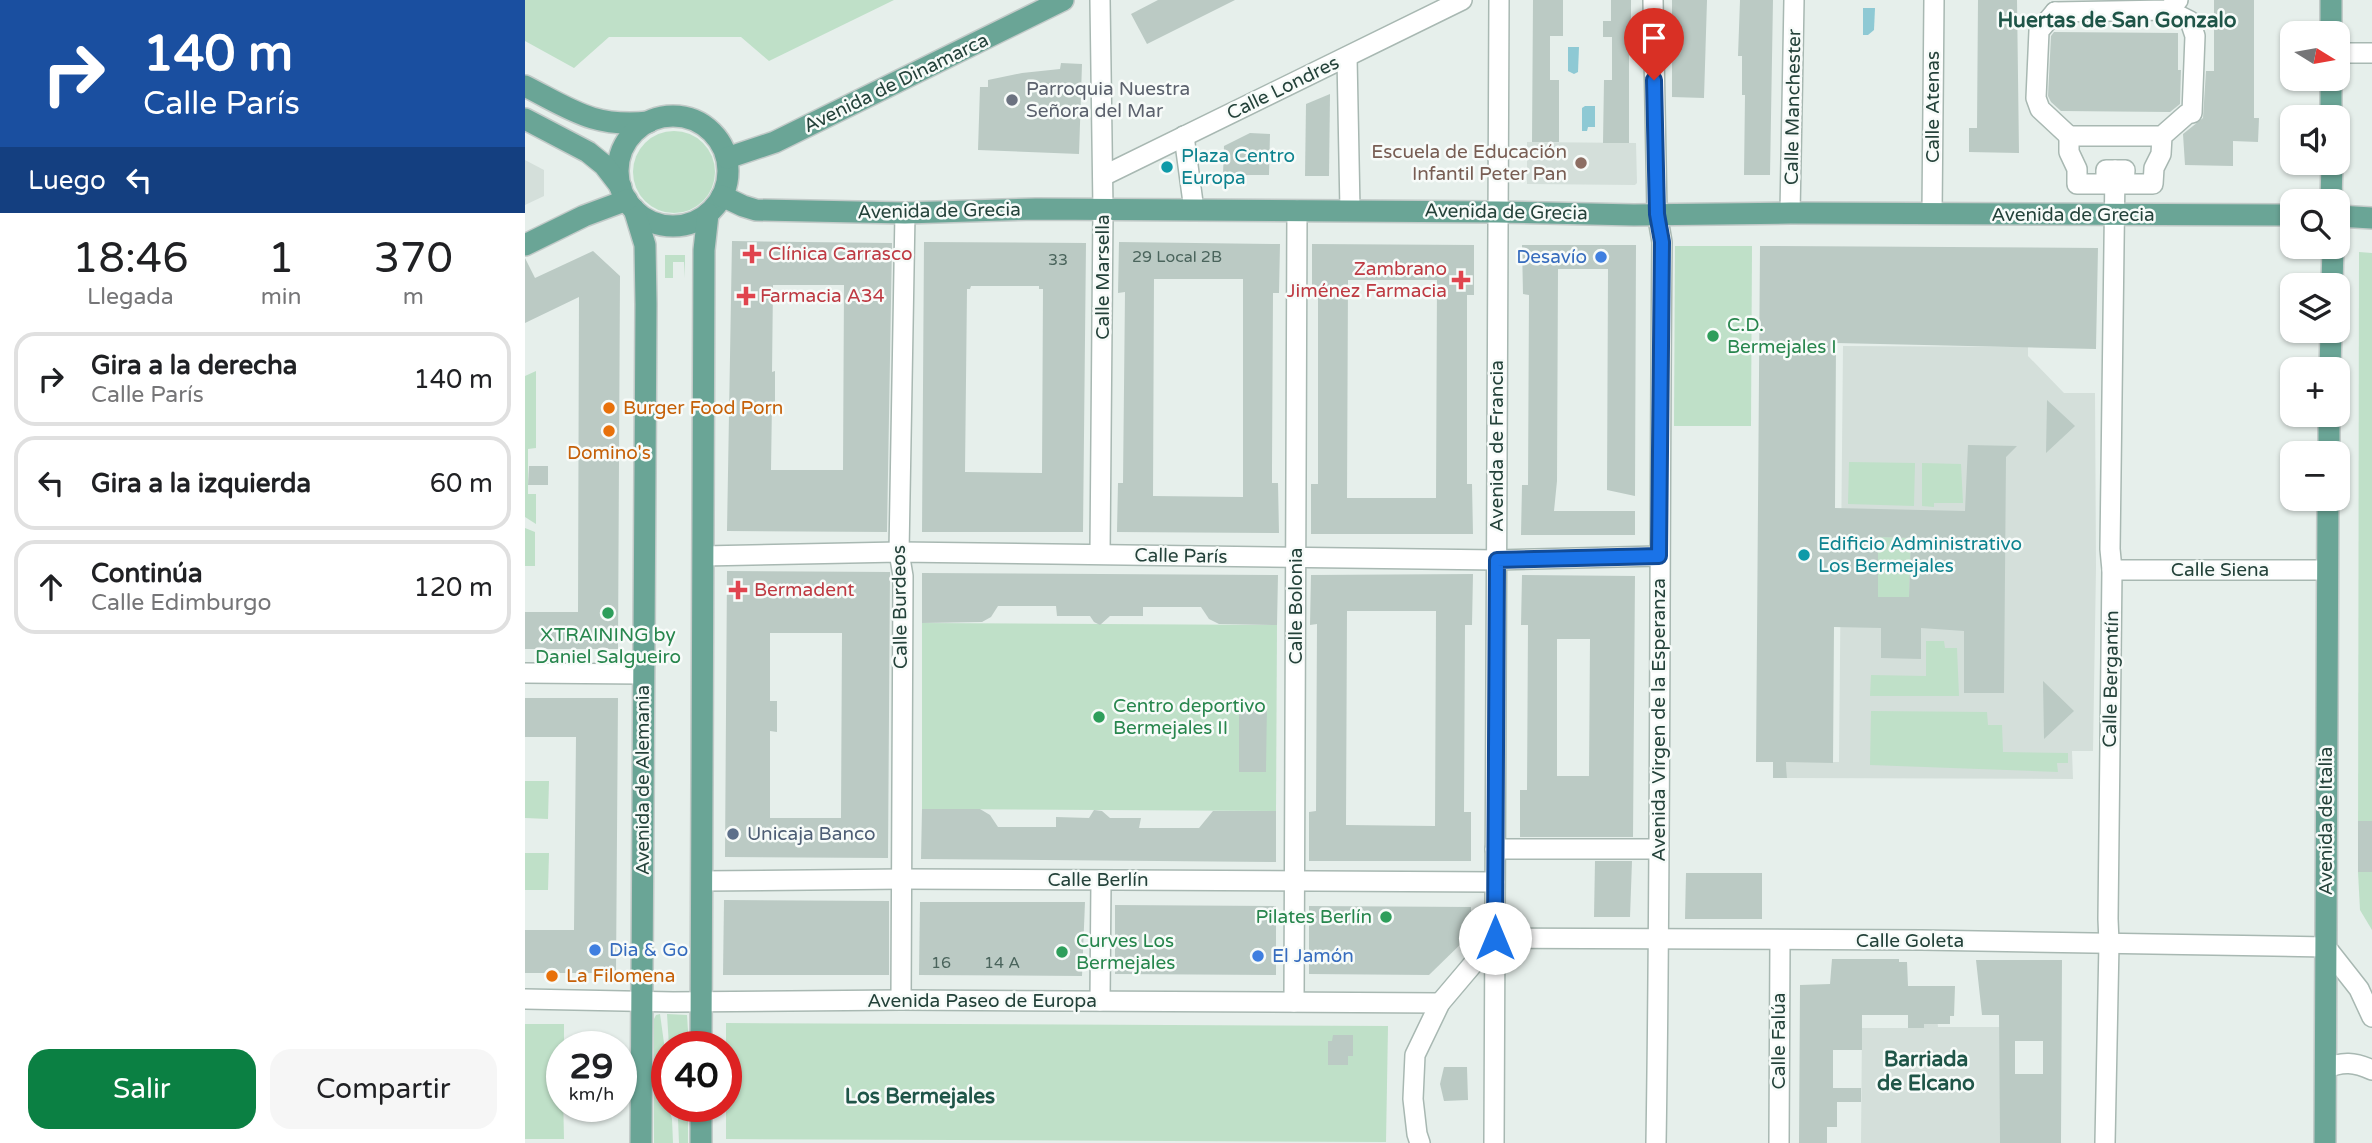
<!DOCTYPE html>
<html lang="es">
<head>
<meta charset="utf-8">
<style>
	:root { --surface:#fff; --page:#f6f6f6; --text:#202124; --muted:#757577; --line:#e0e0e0; --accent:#0b8043 }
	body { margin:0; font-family:"Varela Round",sans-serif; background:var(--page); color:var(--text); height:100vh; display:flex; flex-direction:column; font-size:26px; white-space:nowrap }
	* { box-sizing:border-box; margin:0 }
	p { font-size:23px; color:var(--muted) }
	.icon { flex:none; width:38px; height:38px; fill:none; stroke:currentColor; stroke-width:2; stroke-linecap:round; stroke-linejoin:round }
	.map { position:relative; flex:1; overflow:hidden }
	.sheet { display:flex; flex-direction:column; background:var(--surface); width:525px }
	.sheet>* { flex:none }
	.banner { background:#1a4fa0; color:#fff; overflow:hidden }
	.needle { width:46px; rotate:101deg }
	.tools { position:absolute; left:1755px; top:21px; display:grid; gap:14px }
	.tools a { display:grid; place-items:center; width:70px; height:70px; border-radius:14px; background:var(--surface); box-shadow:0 2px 5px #0004; font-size:35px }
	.speed { position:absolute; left:21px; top:1031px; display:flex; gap:14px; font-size:35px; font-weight:700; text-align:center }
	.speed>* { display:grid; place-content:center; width:91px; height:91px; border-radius:50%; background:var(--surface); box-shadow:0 2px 5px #0004; line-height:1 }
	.speed small { font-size:18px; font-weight:400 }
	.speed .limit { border:10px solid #d22; background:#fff; color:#111 }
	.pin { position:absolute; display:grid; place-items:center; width:60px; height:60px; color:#fff; margin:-72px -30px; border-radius:50% 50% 50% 0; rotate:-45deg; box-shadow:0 0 7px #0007 }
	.pin .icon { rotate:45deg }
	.me { position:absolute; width:77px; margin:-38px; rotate:0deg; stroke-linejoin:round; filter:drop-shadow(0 0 5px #0008) }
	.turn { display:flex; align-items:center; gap:24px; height:147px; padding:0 28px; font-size:32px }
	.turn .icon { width:91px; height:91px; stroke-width:2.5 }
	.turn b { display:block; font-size:49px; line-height:60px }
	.then { display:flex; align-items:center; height:66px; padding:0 28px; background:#0003; gap:14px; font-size:26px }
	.eta { display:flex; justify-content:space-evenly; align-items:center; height:119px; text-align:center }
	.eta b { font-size:42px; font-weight:600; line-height:49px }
	.action { display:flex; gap:14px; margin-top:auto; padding:14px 28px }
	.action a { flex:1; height:80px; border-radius:21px; background:var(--accent); color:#fff; font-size:28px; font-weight:600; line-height:80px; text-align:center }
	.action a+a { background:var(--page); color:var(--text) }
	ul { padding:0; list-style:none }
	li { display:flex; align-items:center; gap:21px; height:94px; margin:0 14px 10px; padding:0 14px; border:4px solid var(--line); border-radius:21px }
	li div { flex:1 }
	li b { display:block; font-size:26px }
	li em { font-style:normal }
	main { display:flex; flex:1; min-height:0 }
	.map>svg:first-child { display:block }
	.built { fill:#d4dfda }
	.green { fill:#bfe0c8 }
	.water { fill:#8ec9d4 }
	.building { fill:#bbcac4; fill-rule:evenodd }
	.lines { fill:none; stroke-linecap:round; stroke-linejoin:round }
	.minor-casing { stroke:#a8b8b2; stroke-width:22 }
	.major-casing { stroke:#c2cac8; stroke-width:24 }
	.minor { stroke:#fff; stroke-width:19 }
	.major { stroke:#6aa596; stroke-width:21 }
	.route-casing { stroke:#114b97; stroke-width:18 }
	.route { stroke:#1a73e8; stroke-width:12 }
	.worship-dot { fill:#6b7280; stroke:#f7fbf9; stroke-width:2.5 }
	.education-dot { fill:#8d6e63; stroke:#f7fbf9; stroke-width:2.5 }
	.culture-dot { fill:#0f9aa8; stroke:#f7fbf9; stroke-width:2.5 }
	.health-dot { fill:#e0444e; stroke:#f7fbf9; stroke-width:2.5 }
	.shop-dot { fill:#3f7fe0; stroke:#f7fbf9; stroke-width:2.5 }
	.leisure-dot { fill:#2e9e5b; stroke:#f7fbf9; stroke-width:2.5 }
	.food-dot { fill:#e8710a; stroke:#f7fbf9; stroke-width:2.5 }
	.service-dot { fill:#5c6f8a; stroke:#f7fbf9; stroke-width:2.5 }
	.labels { text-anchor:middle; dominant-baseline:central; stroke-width:5; stroke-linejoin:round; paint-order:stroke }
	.number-label { font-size:16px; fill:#4a645c }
	.street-label { font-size:19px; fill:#24423a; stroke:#f7fbf9 }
	.worship-label { font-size:19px; fill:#5b616d; stroke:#f7fbf9; text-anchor:start }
	.education-label { font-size:19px; fill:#785e54; stroke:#f7fbf9; text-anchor:end }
	.culture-label { font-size:19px; fill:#0d838f; stroke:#f7fbf9; text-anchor:start }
	.health-label { font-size:19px; fill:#be3a42; stroke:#f7fbf9; text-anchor:start }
	.shop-label { font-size:19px; fill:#366cbe; stroke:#f7fbf9; text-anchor:start }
	.leisure-label { font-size:19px; fill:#27864d; stroke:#f7fbf9; text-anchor:start }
	.food-label { font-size:19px; fill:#c56008; stroke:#f7fbf9; text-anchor:start }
	.service-label { font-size:19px; fill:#4e5e75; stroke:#f7fbf9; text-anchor:start }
	.neighbourhood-label { font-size:21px; font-weight:bold; fill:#1f5548; stroke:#f7fbf9 }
</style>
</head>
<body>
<main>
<section class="sheet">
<div class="banner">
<div class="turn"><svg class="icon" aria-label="right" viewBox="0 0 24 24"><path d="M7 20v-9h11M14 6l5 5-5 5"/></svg><div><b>140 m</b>Calle París</div></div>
<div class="then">Luego<svg class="icon" aria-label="left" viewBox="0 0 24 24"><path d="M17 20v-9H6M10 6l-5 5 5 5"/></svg></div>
</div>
<div class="eta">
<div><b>18:46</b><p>Llegada</p></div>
<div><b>1</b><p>min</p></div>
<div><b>370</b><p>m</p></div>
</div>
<ul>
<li><svg class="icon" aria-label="right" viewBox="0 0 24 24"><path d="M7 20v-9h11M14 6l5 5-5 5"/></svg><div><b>Gira a la derecha</b><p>Calle París</p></div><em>140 m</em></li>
<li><svg class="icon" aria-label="left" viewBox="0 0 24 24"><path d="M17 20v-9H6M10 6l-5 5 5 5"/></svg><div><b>Gira a la izquierda</b></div><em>60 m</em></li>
<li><svg class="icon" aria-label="ahead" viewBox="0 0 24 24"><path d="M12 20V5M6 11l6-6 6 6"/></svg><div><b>Continúa</b><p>Calle Edimburgo</p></div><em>120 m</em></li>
</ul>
<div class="action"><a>Salir</a><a>Compartir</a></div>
</section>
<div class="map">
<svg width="1847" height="1143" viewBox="0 0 1847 1143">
	<rect width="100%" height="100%" fill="#e6efeb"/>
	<g class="built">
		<polygon points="1002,142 1111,143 1112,183 1110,185 1002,184"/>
		<polygon points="0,160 19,170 19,196 0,205"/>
		<polygon points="1318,346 1503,347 1503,356 1539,393 1570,393 1571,568 1568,751 1547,751 1548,779 1262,778 1261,762 1314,762"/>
		<polygon points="1412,1016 1413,1027 1475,1027 1475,1143 1336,1143 1337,1028 1399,1028 1399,1017"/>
	</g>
	<g class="green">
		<polygon points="0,0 369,0 244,61 216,37 84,37 49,68 0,41"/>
		<circle cx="149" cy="172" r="41"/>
		<polygon points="1150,246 1227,246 1226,426 1149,426"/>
		<polygon points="1834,252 1847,253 1847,930 1835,910 1833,872"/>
		<polygon points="140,255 160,255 160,278 159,262 148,262 148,278 140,278"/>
		<polygon points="11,371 11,448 3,449 3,494 11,494 11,524 0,517 0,376"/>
		<polygon points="1324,462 1390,463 1389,506 1323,504"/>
		<polygon points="1397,463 1436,464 1438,503 1409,503 1409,507 1397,506"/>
		<polygon points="0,528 10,532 10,566 0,566"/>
		<polygon points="1353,537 1386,538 1384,597 1353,597"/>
		<polygon points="397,623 752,625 751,811 397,809"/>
		<polygon points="1401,641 1419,641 1420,648 1432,648 1434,696 1345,696 1346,675 1401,676"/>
		<polygon points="1346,711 1462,712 1463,725 1477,725 1478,752 1543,753 1543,763 1532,763 1533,772 1345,765"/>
		<polygon points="0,781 24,781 23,819 0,818"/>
		<polygon points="0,853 24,853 23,890 0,890"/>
		<polygon points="135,1014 139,1043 138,1090 147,1119 148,1143 129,1143 129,1019 131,1015"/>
		<polygon points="142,1014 162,1015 164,1046 144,1046"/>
		<polygon points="201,1023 863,1026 861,1142 201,1139"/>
		<polygon points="0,1024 39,1024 39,1046 37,1046 39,1139 0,1139"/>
		<polygon points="148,1106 163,1106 163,1143 154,1143 153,1119"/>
	</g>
	<g class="water">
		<polygon points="1338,8 1350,8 1349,30 1343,35 1338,35"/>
		<polygon points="1043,47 1054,47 1053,72 1049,74 1043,71"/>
		<polygon points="1060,106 1070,106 1070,127 1063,127 1062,131 1057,131 1057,108"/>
	</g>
	<g class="building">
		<polygon points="633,0 710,0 622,44 606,14"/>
		<polygon points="1008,0 1038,0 1038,36 1025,36 1025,80 1034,80 1034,142 1007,142"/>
		<polygon points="1086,0 1106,0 1106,38 1104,38 1104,143 1078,143 1079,80 1087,80 1087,37 1078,37 1078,21 1086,21"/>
		<polygon points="1147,0 1182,0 1179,98 1147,97"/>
		<polygon points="1215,0 1248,0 1245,175 1219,175 1220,95 1217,95 1217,56 1213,56"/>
		<polygon points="1453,0 1492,0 1494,153 1444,152 1444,128 1452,128"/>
		<polygon points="1689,0 1729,0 1729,118 1734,118 1733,142 1708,141 1708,166 1660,165 1658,134 1678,118 1681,71 1689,71"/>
		<polygon points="1529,32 1653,33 1653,70 1656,70 1655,104 1645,112 1536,111 1526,102 1523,96 1526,36"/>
		<polygon points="536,63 557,64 554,154 453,150 455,87 463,87 463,80 497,73 535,69"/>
		<polygon points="805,94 804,176 780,176 781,104"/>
		<polygon points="725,133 745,134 744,175 698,175 699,146"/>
		<path d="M207 241 367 243 362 532 202 531ZM248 285H319L318 470H246L247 402H250V371L247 372Z"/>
		<path d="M399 242 561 243 558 532H397ZM446 286H514V289H518L517 473 440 472 442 289H445Z"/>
		<path d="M594 242 755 244 754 293H748L747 466V483H753L754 533 592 532 593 483H598L600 292 593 293ZM629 279H718V497L628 496Z"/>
		<path d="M787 244 949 245V295H942V484H947L948 534H786V484H793V293H787ZM823 280H912L911 498H822Z"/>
		<polygon points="997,245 1111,245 1110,496 1082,490 1083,269 1033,269 1032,481 1029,511 1110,511 1110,535 996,535 997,485 1003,485 1004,295 998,294"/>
		<path d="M1235 246 1573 248 1571 349 1311 343 1310 508 1440 511 1443 445 1492 446 1481 457 1479 693H1439V631L1396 628V659L1356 658V628L1309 627 1308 763 1261 762 1262 778H1248V762H1231ZM1353 537 1386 538 1384 597H1353Z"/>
		<polygon points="68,251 95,276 93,649 0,649 0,612 53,612 54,297 0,323 0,258 10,278"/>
		<polygon points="1522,400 1550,426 1521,453"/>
		<polygon points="4,466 23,466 23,485 3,485"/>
		<path d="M202 571 365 572 363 858 200 857ZM245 633H317L316 818H245V731L252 732V701H245Z"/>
		<polygon points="397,573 753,575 752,625 694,624 684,619 676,607 618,607 618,616 585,616 575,625 569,622 565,616 532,616 531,606 473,606 466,617 457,622 397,623"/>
		<path d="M948 574 947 625H940L939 812H946V861H784V812L791 811 792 624 785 625 786 575ZM822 611H911L910 826 821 825Z"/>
		<path d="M997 575 1110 576 1108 837H995V790H1002L1003 625H996ZM1032 639H1065L1064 776H1032Z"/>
		<polygon points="1518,681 1549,711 1519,739"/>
		<polygon points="0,698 93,698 91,973 0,973 0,930 49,930 51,737 0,737"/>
		<polygon points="714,703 742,703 741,772 714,772"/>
		<polygon points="397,809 455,809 465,815 473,827 531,827 531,817 564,818 569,810 577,811 585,818 616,818 614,828 674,828 688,811 751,811 751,862 396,859"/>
		<rect x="1833" y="821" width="14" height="51"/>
		<polygon points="1070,861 1107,861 1105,917 1069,917"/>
		<polygon points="1161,873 1237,873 1237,919 1160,919"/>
		<polygon points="199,900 364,901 364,975 198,975"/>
		<polygon points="395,902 560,902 557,976 394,975"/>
		<polygon points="590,905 751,906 751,975 590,974"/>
		<polygon points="784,906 946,907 946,934 904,975 784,974"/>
		<polygon points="1307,959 1374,959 1374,962 1382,962 1383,986 1430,986 1429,1016 1425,1016 1425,1024 1399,1024 1399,1028 1383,1028 1383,1015 1337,1015 1337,1050 1308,1050 1308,1088 1336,1088 1336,1102 1312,1102 1312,1127 1302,1127 1302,1143 1274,1143 1275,985 1305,984"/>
		<path d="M1451 960H1537L1536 1143H1475L1474 1015H1457ZM1490 1041H1518V1074H1490Z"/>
		<polygon points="808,1035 828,1035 828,1056 823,1056 823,1065 803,1065 803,1041 807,1041"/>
		<polygon points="919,1067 942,1067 943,1100 919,1101 915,1084"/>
	</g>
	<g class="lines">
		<defs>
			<g id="minor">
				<polyline points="575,0 578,209 575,554"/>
				<path d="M1128 0 1132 213 1137 242C1134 542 1136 843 1131 1143"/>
				<polyline points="1530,12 1514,31 1511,98 1515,109 1544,136"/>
				<polyline points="1530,12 1643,10 1653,0"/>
				<polyline points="1813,53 1847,53"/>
				<polyline points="822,57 825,210"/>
				<polyline points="659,136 669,210"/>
				<polyline points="1637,136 1636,154 1629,168 1628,184 1599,184 1600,170 1581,170 1581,184 1552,184 1552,169 1544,152 1544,136 1637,136 1662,114 1667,113 1670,36 1665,21 1643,10"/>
				<polyline points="578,176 937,0"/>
				<polyline points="1265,213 1269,0"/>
				<polyline points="1407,214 1409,0"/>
				<polyline points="178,556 374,552 972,560 1134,556"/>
				<polyline points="1587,570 1803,570"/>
				<polyline points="0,673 118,674"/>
				<polyline points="970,849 1134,849"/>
				<polyline points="177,881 378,879 970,882"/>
				<polyline points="0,999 148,1002 376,1000 915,1003"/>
				<polyline points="376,1000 378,576 374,552 380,213"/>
				<polyline points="575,1001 576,880"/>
				<polyline points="769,1002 772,210"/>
				<path d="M1800 1069C1817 1061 1830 1062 1847 1070"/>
				<polyline points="895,1143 892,1134 888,1099 890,1055 915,1003 970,938 1397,940 1801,947 1834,989 1847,1017"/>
				<polyline points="969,1143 974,0"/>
				<polyline points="1254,1143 1255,940"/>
				<polyline points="1580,1143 1584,943 1583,919 1587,570 1585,549 1590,170"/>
			</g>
			<g id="major">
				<polyline points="1806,33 1806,0"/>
				<path d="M0 86C47 110 69 128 124 122"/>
				<circle cx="148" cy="171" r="55"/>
				<polyline points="1806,117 1806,79"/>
				<polyline points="0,119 63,152 79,165 96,187"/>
				<polyline points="202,158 250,142 538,0"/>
				<polyline points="197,196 218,206 231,210 380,213 511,209 973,212 1109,215 1265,213 1768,215"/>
				<polyline points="1806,201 1807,163"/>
				<polyline points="109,209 120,245 121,304 116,1143"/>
				<polyline points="1813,216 1847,218"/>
				<polyline points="0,245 59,216 102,200"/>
				<polyline points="1807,285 1808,247"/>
				<polyline points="1805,369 1806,331"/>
				<polyline points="1804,453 1804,415"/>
				<polyline points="176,1046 179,250 183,214"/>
				<polyline points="176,1106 176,1143"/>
				<polyline points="1800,1143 1803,499"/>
			</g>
		</defs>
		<use href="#minor" class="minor-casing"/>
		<use href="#major" class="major-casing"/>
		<use href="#minor" class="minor"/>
		<use href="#major" class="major"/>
	</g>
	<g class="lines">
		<defs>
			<polyline id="route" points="970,938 972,560 1134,556 1137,242 1132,214 1129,80"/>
		</defs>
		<use href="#route" class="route-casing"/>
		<use href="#route" class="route"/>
	</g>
	<circle class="worship-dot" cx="487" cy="100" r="7"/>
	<circle class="education-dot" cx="1056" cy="163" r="7"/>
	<g class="culture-dot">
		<circle cx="642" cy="167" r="7"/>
		<circle cx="1279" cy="555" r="7"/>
	</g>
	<g class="health-dot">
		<path d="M223.5 243.5h7v7h7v7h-7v7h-7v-7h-7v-7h7z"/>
		<path d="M932.5 269.5h7v7h7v7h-7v7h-7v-7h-7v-7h7z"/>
		<path d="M217.5 285.5h7v7h7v7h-7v7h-7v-7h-7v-7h7z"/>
		<path d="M209.5 579.5h7v7h7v7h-7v7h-7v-7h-7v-7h7z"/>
	</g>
	<g class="shop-dot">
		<circle cx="1076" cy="257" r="7"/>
		<circle cx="70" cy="950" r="7"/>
		<circle cx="733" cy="956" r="7"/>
	</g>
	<g class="leisure-dot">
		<circle cx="1188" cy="336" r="7"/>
		<circle cx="83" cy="613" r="7"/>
		<circle cx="574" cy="717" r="7"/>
		<circle cx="861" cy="917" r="7"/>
		<circle cx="537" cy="952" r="7"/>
	</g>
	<g class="food-dot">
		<circle cx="84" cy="408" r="7"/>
		<circle cx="84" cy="431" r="7"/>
		<circle cx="27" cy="976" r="7"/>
	</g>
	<circle class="service-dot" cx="208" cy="834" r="7"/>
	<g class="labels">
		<g class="number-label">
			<text x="652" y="257">29 Local 2B</text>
			<text x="533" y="260">33</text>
			<text x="416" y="963">16</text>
			<text x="477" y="963">14 A</text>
		</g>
		<g class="street-label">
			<text transform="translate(371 83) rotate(-26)">Avenida de Dinamarca</text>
			<text transform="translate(758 88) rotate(-26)">Calle Londres</text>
			<text transform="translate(1268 107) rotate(-89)">Calle Manchester</text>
			<text transform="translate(1408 107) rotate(-90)">Calle Atenas</text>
			<text transform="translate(414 211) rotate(-1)">Avenida de Grecia</text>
			<text transform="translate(981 212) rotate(1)">Avenida de Grecia</text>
			<text x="1548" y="215">Avenida de Grecia</text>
			<text transform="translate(578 277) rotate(-90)">Calle Marsella</text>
			<text transform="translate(972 446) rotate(-90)">Avenida de Francia</text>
			<text transform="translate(656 556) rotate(1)">Calle París</text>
			<text x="1695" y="570">Calle Siena</text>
			<text transform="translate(771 606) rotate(-90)">Calle Bolonia</text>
			<text transform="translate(375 607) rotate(-91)">Calle Burdeos</text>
			<text transform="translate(1586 679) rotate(-89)">Calle Bergantín</text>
			<text transform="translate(1134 720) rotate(-90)">Avenida Virgen de la Esperanza</text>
			<text transform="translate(118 780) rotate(-90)">Avenida de Alemania</text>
			<text transform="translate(1801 821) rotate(-90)">Avenida de Italia</text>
			<text x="573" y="880">Calle Berlín</text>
			<text x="1385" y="941">Calle Goleta</text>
			<text x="457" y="1001">Avenida Paseo de Europa</text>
			<text transform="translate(1254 1041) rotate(-90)">Calle Falúa</text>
		</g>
		<g class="worship-label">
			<text x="501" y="89">Parroquia Nuestra<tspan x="501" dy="22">Señora del Mar</tspan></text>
		</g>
		<g class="education-label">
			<text x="1042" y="152">Escuela de Educación<tspan x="1042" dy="22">Infantil Peter Pan</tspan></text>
		</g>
		<g class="culture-label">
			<text x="656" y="156">Plaza Centro<tspan x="656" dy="22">Europa</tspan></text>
			<text x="1293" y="544">Edificio Administrativo<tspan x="1293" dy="22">Los Bermejales</tspan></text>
		</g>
		<g class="health-label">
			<text x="243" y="254">Clínica Carrasco</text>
			<text x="922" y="269" text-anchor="end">Zambrano<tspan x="922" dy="22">Jiménez Farmacia</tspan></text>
			<text x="235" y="296">Farmacia A34</text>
			<text x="229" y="590">Bermadent</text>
		</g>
		<g class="shop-label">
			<text x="1062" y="257" text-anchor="end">Desavío</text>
			<text x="84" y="950">Dia &amp; Go</text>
			<text x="747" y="956">El Jamón</text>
		</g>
		<g class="leisure-label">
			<text x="1202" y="325">C.D.<tspan x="1202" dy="22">Bermejales I</tspan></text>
			<text x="83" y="635" text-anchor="middle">XTRAINING by<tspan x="83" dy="22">Daniel Salgueiro</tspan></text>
			<text x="588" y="706">Centro deportivo<tspan x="588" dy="22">Bermejales II</tspan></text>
			<text x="847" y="917" text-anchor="end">Pilates Berlín</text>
			<text x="551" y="941">Curves Los<tspan x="551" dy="22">Bermejales</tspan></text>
		</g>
		<g class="food-label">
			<text x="98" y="408">Burger Food Porn</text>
			<text x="84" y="453" text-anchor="middle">Domino's</text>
			<text x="41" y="976">La Filomena</text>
		</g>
		<g class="service-label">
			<text x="222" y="834">Unicaja Banco</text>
		</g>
		<g class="neighbourhood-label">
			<text x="1592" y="20">Huertas de San Gonzalo</text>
			<text x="1401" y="1059">Barriada<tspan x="1401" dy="24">de Elcano</tspan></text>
			<text x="395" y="1096">Los Bermejales</text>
		</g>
	</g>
</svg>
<div class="tools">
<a><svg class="needle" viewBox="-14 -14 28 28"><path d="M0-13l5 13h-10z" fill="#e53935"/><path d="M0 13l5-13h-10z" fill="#757577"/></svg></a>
<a><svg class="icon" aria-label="sound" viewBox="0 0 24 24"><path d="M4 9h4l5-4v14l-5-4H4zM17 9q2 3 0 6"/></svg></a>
<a><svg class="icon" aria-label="search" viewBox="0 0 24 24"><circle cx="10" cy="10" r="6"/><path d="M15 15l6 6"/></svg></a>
<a><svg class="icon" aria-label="layers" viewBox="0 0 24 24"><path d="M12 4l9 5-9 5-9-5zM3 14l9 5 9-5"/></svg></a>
<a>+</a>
<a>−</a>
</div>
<div class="speed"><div>29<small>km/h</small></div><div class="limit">40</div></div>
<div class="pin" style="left:1129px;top:80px;background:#d93025"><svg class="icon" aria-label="arrive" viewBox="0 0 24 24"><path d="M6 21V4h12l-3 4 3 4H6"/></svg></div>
<svg class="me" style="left:970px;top:938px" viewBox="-20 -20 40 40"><circle r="19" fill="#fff"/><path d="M0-13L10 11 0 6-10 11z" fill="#1a73e8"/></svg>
</div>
</main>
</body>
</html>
